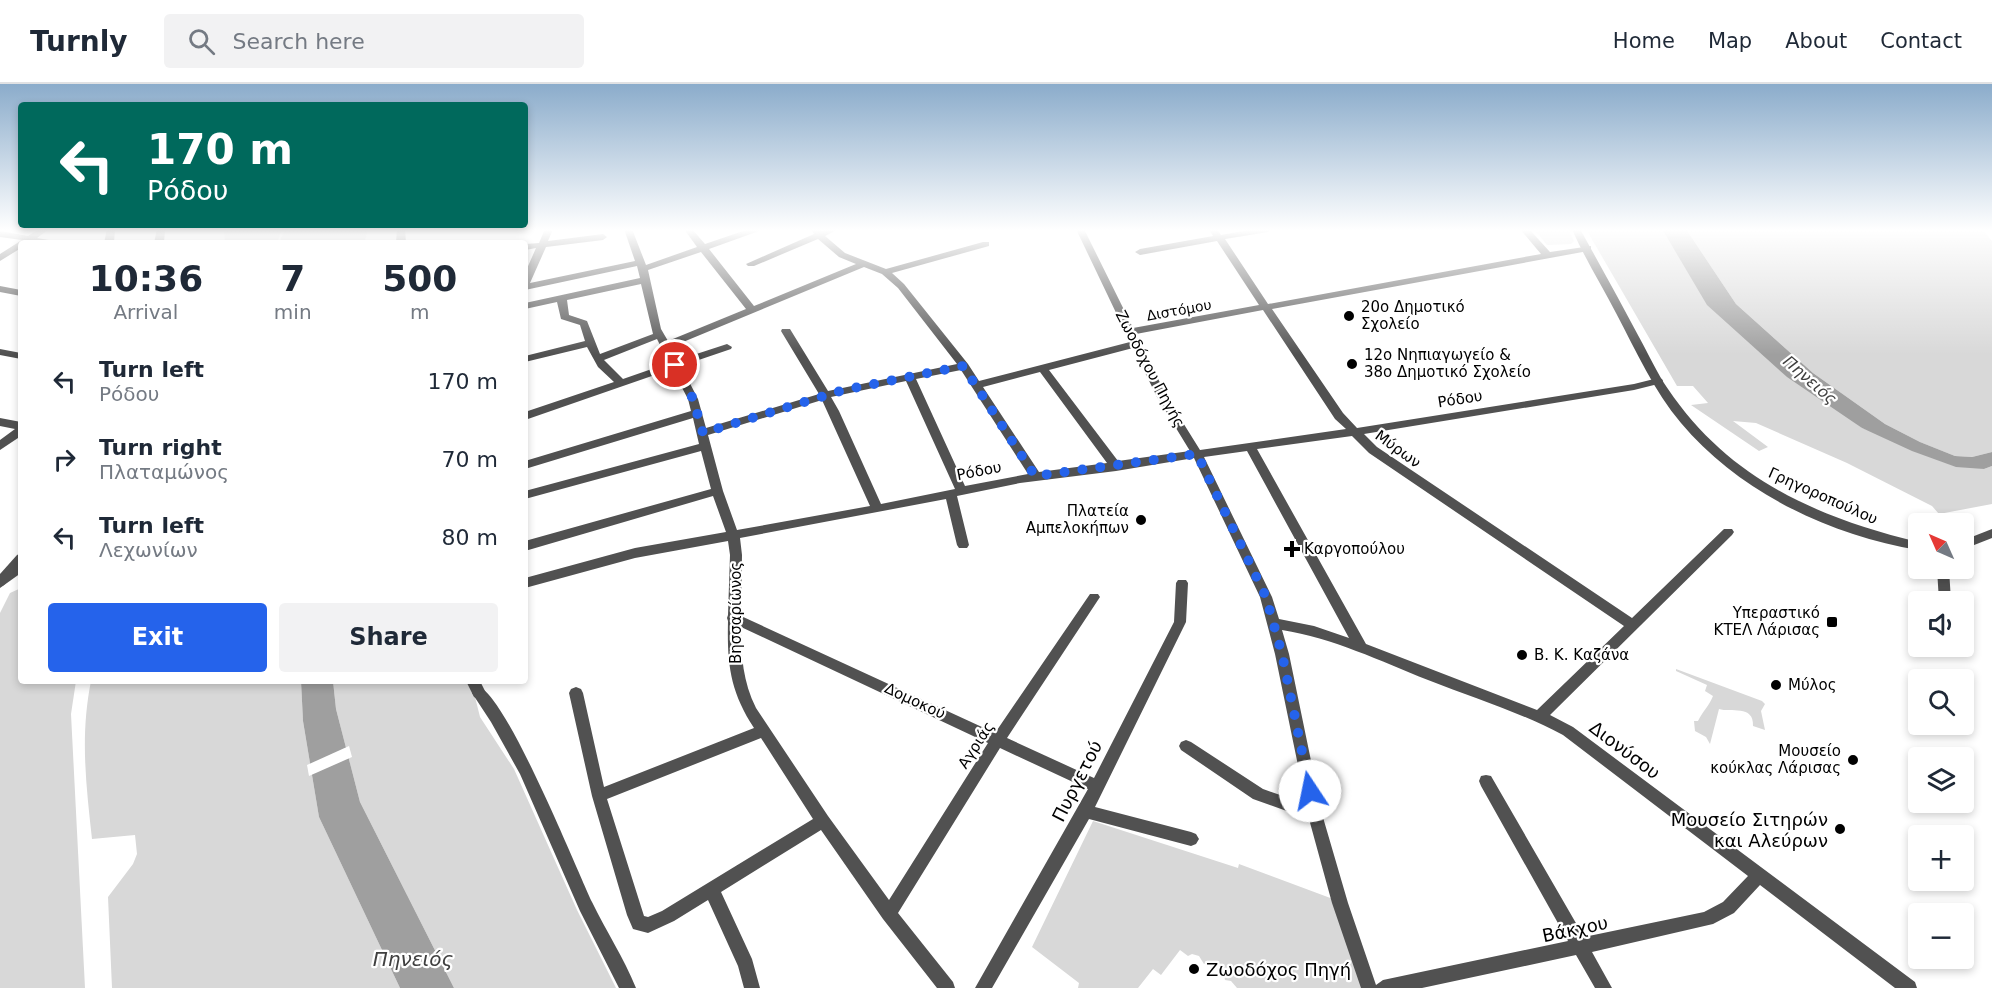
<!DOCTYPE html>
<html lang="en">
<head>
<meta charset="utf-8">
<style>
	:root { --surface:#fff; --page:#f2f2f3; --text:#1f2937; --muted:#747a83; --line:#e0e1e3; --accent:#2563eb }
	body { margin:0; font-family:"DejaVu Sans",sans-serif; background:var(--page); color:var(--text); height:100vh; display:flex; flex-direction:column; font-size:22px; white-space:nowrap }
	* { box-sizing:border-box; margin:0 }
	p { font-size:20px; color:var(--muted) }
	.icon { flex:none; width:33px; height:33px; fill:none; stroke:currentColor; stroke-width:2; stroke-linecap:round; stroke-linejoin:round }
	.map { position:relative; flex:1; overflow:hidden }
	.side { position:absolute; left:18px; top:156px; width:510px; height:444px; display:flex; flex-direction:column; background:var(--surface); border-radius:6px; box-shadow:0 3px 9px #0003 }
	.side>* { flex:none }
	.guide { position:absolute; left:18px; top:18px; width:510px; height:126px; border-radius:6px; box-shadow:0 3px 9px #0003; background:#00695c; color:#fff; overflow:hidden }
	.needle { width:39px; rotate:315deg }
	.buttons { position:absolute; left:1908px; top:429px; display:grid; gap:12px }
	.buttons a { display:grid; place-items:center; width:66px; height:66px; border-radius:6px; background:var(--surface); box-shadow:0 3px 9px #0003; font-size:30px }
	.pin { position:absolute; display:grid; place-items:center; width:51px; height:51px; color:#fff; margin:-26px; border:3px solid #fff; border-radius:50%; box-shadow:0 2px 6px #0007 }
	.me { position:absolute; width:66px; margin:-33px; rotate:349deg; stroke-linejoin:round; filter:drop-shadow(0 0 4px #0008) }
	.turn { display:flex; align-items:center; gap:21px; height:126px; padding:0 30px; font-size:27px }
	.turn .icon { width:78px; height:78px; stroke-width:2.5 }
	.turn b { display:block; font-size:42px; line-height:51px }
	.eta { display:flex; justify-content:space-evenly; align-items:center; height:102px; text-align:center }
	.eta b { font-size:36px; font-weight:600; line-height:42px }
	.button { display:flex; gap:12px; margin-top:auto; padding:12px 30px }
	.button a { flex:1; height:69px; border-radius:6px; background:var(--accent); color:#fff; font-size:24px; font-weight:600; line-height:69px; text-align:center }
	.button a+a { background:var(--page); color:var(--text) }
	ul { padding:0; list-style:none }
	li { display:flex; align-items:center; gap:18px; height:78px; padding:0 30px }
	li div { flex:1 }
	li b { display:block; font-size:22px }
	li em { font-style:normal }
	header { display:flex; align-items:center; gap:36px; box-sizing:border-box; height:84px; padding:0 30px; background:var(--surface); border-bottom:2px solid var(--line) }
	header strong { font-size:28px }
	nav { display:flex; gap:33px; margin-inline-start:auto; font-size:21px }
	.search { width:420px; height:54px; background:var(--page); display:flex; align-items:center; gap:15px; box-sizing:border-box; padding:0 21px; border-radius:6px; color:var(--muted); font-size:22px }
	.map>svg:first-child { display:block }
	.green { fill:#d8d8d8 }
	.water { fill:#9f9f9f }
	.pier { fill:#fff }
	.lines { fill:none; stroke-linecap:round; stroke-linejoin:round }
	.minor { fill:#515151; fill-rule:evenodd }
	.tertiary { fill:#515151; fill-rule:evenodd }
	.route { stroke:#2563eb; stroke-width:10; stroke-dasharray:0 18 }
	.poi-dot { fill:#000; stroke:#fff; stroke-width:2 }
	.labels { text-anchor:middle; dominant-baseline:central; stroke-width:4.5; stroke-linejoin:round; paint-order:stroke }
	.far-street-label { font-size:14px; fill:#000; stroke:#fff }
	.poi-label { font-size:15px; fill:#000; stroke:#fff; text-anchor:start }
	.street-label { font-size:15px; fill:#000; stroke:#fff }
	.water-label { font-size:16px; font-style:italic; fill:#404040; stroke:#fff }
	.near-street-label { font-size:18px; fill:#000; stroke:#fff }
	.near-poi-label { font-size:18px; fill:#000; stroke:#fff; text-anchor:end }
	.near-water-label { font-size:20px; font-style:italic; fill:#404040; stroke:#fff }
</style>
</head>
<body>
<header>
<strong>Turnly</strong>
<div class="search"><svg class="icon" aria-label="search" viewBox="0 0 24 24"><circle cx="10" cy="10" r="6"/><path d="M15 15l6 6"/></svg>Search here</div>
<nav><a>Home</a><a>Map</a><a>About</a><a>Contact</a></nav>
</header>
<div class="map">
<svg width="1992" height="904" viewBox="0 0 1992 904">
	<rect width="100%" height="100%" fill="#fff"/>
	<g class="green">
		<polygon points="224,145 282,145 277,159 225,159"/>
		<polygon points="285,145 368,145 365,156 335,159 279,159"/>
		<polygon points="1534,145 1568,145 1574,157 1571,160 1547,161"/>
		<polygon points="1586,145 1662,145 1708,221 1862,344 1984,385 1992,382 1992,420 1939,430 1932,422 1847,379 1756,339 1733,337 1768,363 1759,367 1691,321 1708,319 1693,302 1677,302"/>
		<polygon points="1686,145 1982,145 1992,157 1992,368 1972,373 1955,372 1920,358 1885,340 1813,289 1736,220"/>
		<polygon points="21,504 21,597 76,597 71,630 85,904 0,904 0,529 10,509"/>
		<path d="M1676 585 1762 617 1765 620 1761 627 1765 646 1753 642C1754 620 1730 629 1719 625L1710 660 1706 653 1695 647 1694 637H1698C1703 627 1709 622 1713 612L1705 607 1707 601 1676 587Z"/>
		<path d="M91 597H301L303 637 319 733 400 904H112L108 813 133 780 137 770 135 751 92 755C86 700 80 652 91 597Z"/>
		<polygon points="333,597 471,597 480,633 514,685 577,826 616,904 454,904 360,718 336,625"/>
		<path d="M1093 737 1238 784 1239 780 1333 815 1362 904H1237L1231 897 1225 896C1224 884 1217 876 1204 880L1199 872 1192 870 1188 872 1180 866 1161 891 1153 885 1138 904H1078L1079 899 1032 863Z"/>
	</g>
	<g class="water">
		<polygon points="1662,145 1686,145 1736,220 1813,289 1885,340 1920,358 1955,372 1972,373 1992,368 1992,382 1984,385 1956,383 1912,367 1862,344 1787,293 1707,221"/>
		<polygon points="301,597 333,597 336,625 360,718 454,904 400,904 319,733 303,637"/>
	</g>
	<polygon class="pier" points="349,662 352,673 309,692 307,681"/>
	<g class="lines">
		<g class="minor">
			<polygon points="39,145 49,145 37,154 55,157 57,159 21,159 21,164 0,177 0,170 22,156 0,153 0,147 28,152"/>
			<polygon points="107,145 115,145 114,159 104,159"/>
			<path d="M545 145H553L548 157 603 150 607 153 603 156 546 163 530 199 635 177 624 145H632L646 181 697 163 684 145H692L705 160 749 145H760L759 147 709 165 754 222 856 180 839 173 818 155 754 182H748L746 180 814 150 811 145H819L822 147 828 145H839L825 152 845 169 886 185 983 158H989V162L892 189 904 200 968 280 979 297 1130 258 1076 145H1084L1133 244 1259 221 1217 157 1140 171 1135 168 1140 165 1213 152 1209 145H1217L1221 151 1255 145H1272L1268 148 1225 155 1268 220 1541 170 1520 145H1529L1550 168 1591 162V166L1588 167 1272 225 1343 329 1357 344 1634 300 1658 294 1662 295 1663 297 1662 299 1634 306 1364 350 1377 363 1632 534 1724 445H1732L1734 448 1732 451 1550 631 1573 643 1915 898 1917 904H1895L1760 801 1734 829 1713 840 1592 868 1612 904H1595L1576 871 1422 904H1361L1332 819 1309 735 1253 715 1181 666 1179 662 1181 658 1186 656 1191 658 1263 705 1306 720 1275 570 1260 513 1194 374 1116 387 1020 399 957 412 969 461 967 464H959L957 461 946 415 740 454 742 471 741 532 995 649 1090 510H1098L1100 513 1098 516 1007 654 1094 694 1174 538 1176 499 1178 496H1186L1188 499 1186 538 1095 723 1191 748 1196 750 1199 755 1196 760 1191 762 1089 735 992 904H975L1088 705 1000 664 898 829 953 898 955 904H937L883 835 821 746 721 808 752 875 760 904H744L738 882 708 816 674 837 648 849 633 845 627 831 592 712 569 609 571 605 576 603 581 605 583 609 604 703 754 644C730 607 727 580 728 537L727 534 728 531 730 471 728 457 635 474 525 504V494L635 464 726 448 713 412 525 467V457L711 405 701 367 525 415V407L699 360 693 334 525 385V377L691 327 688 315 672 285 525 336V328L614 298 598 283 587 263 525 278V272L585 257 580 241 561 235 557 218 525 225V219L640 194 637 182 525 206V189L536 164 525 166V160L539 159ZM701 168 746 225 668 257 661 245 648 186ZM864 183 882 190 898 204 957 280 828 307 790 245H782L781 247 819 310 706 344 698 315 681 282 731 265 732 263 727 260 678 276 671 263ZM641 200 653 250 600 270 587 237 569 231 567 216ZM1263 226 1335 335 1346 345 1200 366 1167 313 1136 250ZM657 255 669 279 623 295 604 276ZM1133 264 1157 313 1190 367 1118 377 1049 286ZM961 286 1028 390 965 402 916 295ZM1040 288 1107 379 1039 388 983 303ZM906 297 955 405 881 420 839 327 831 313ZM822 316 870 422 737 446 723 407 708 351ZM1352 352 1369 369 1624 542 1537 626 1366 560 1257 365ZM1247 367 1349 554 1314 542 1279 535 1272 513 1204 373ZM741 543 988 659 889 816 828 732 756 624C743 598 741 572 741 543ZM1282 546C1333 554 1380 577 1428 596 1474 614 1520 628 1563 651L1748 792 1723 818 1704 828 1584 853 1491 692 1486 691 1481 692 1479 697 1481 702 1568 857 1383 896 1376 901 1348 819 1322 730 1289 570ZM761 654 813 735 662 827 648 833 644 832 607 715Z"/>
			<polygon points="0,202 21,206 21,212 0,208"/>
			<polygon points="0,265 21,269 21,275 0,271"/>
			<polygon points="0,334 21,338 21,352 0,366 0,356 15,345 0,342"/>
			<polygon points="21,469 21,482 4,501 0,503 0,490 17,471"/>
			<polygon points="1937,484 1949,484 1951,518 1939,518"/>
			<polygon points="1964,558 1971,568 1969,572 1964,573 1959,572 1955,562 1964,562"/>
			<path d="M479 603C507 613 576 784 592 818 606 847 624 874 636 904H619L580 827 520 690 491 638 472 609 474 605Z"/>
		</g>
		<g class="tertiary">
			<polygon points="157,145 165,145 164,159 154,159"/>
			<polygon points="397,145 405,145 406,159 396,159"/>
			<path d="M1572 145H1580C1600 181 1620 217 1639 253 1649 271 1657 289 1668 305 1729 395 1816 433 1918 458V466C1830 451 1740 409 1681 339 1654 307 1636 267 1616 229 1602 202 1584 173 1572 145Z"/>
			<polygon points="1992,445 1992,454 1964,465 1964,456"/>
			<polygon points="21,477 21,489 0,504 0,492"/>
			<polygon points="466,597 480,597 486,609 484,613 479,615 474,613"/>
		</g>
	</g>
	<linearGradient id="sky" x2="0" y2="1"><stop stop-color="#8baccb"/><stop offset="0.54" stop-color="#fff"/><stop offset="1" stop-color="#fff" stop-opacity="0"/></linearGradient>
	<rect width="1992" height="271" fill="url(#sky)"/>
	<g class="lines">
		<polyline class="route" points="675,281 693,315 703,349 844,306 963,282 1035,392 1197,370 1266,513 1282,570 1310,707"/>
	</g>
	<g class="poi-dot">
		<circle cx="1349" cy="232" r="6"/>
		<circle cx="1352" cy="280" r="6"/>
		<circle cx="1141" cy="436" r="6"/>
		<path d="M1289 456h6v6h6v6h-6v6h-6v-6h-6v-6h6z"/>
		<rect x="1826" y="532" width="12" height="12" rx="3"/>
		<circle cx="1522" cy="571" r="6"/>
		<circle cx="1776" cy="601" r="6"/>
		<circle cx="1853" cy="676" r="6"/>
		<circle cx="1840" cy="745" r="6"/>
		<circle cx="1194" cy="885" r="6"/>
	</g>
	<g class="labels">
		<g class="far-street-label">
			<text transform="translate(1179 226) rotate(-10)">Διστόμου</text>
		</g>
		<g class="poi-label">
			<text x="1361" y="223">20ο Δημοτικό<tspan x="1361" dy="17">Σχολείο</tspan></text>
			<text x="1364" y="271">12o Νηπιαγωγείο &amp;<tspan x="1364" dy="17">38ο Δημοτικό Σχολείο</tspan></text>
			<text x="1129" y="427" text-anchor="end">Πλατεία<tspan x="1129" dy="17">Αμπελοκήπων</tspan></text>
			<text x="1304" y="465">Καργοπούλου</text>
			<text x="1820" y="529" text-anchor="end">Υπεραστικό<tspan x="1820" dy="17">ΚΤΕΛ Λάρισας</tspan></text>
			<text x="1534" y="571">Β. Κ. Καζάνα</text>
			<text x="1788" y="601">Μύλος</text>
			<text x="1841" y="667" text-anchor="end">Μουσείο<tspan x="1841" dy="17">κούκλας Λάρισας</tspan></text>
		</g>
		<g class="street-label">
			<text transform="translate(1150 285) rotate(62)">Ζωοδόχου Πηγής</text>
			<text transform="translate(1460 315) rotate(-9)">Ρόδου</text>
			<text transform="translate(1398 365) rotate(36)">Μύρων</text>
			<text transform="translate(979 387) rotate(-11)">Ρόδου</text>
			<text transform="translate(1823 412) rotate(24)">Γρηγοροπούλου</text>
			<text transform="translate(736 529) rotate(-90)">Βησσαρίωνος</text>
			<text transform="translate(915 617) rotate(25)">Δομοκού</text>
			<text transform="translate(976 661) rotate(-57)">Αγριάς</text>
		</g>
		<g class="water-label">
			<text transform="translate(1810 296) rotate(41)">Πηνειός</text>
		</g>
		<g class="near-street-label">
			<text transform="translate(1625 666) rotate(37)">Διονύσου</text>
			<text transform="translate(1077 697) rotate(-63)">Πυργετού</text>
			<text transform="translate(1575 845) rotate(-12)">Βάκχου</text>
		</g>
		<g class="near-poi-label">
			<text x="1828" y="735">Μουσείο Σιτηρών<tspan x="1828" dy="21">και Αλεύρων</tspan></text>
			<text x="1206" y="885" text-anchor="start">Ζωοδόχος Πηγή</text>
		</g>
		<g class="near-water-label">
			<text x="413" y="875">Πηνειός</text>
		</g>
	</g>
</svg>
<div class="buttons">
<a><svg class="needle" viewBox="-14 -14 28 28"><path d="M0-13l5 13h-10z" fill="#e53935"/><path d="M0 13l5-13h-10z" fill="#747a83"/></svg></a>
<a><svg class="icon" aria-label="sound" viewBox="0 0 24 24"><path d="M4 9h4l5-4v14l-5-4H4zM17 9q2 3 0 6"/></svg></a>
<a><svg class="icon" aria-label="search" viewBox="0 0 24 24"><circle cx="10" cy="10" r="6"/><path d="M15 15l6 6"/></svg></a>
<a><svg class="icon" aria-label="layers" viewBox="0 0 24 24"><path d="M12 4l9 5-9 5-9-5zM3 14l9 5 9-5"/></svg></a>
<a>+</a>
<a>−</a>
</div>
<div class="pin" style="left:675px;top:281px;background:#d93025"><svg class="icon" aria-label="arrive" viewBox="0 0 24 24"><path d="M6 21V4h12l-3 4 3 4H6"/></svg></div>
<svg class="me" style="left:1310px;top:707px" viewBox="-20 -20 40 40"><circle r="19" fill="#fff"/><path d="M0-13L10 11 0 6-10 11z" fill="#2563eb"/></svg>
<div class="guide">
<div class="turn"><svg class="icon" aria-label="left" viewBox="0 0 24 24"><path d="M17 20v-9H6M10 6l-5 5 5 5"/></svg><div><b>170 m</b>Ρόδου</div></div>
</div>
<section class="side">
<div class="eta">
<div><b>10:36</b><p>Arrival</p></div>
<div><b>7</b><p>min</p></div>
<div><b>500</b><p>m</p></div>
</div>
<ul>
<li><svg class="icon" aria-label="left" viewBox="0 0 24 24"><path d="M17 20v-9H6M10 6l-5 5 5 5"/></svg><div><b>Turn left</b><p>Ρόδου</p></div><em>170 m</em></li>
<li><svg class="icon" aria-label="right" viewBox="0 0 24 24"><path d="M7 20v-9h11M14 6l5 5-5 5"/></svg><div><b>Turn right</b><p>Πλαταμώνος</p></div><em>70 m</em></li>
<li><svg class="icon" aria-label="left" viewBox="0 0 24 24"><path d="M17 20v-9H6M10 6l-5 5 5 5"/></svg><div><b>Turn left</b><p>Λεχωνίων</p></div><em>80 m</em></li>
</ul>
<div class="button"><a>Exit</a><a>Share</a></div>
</section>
</div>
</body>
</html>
